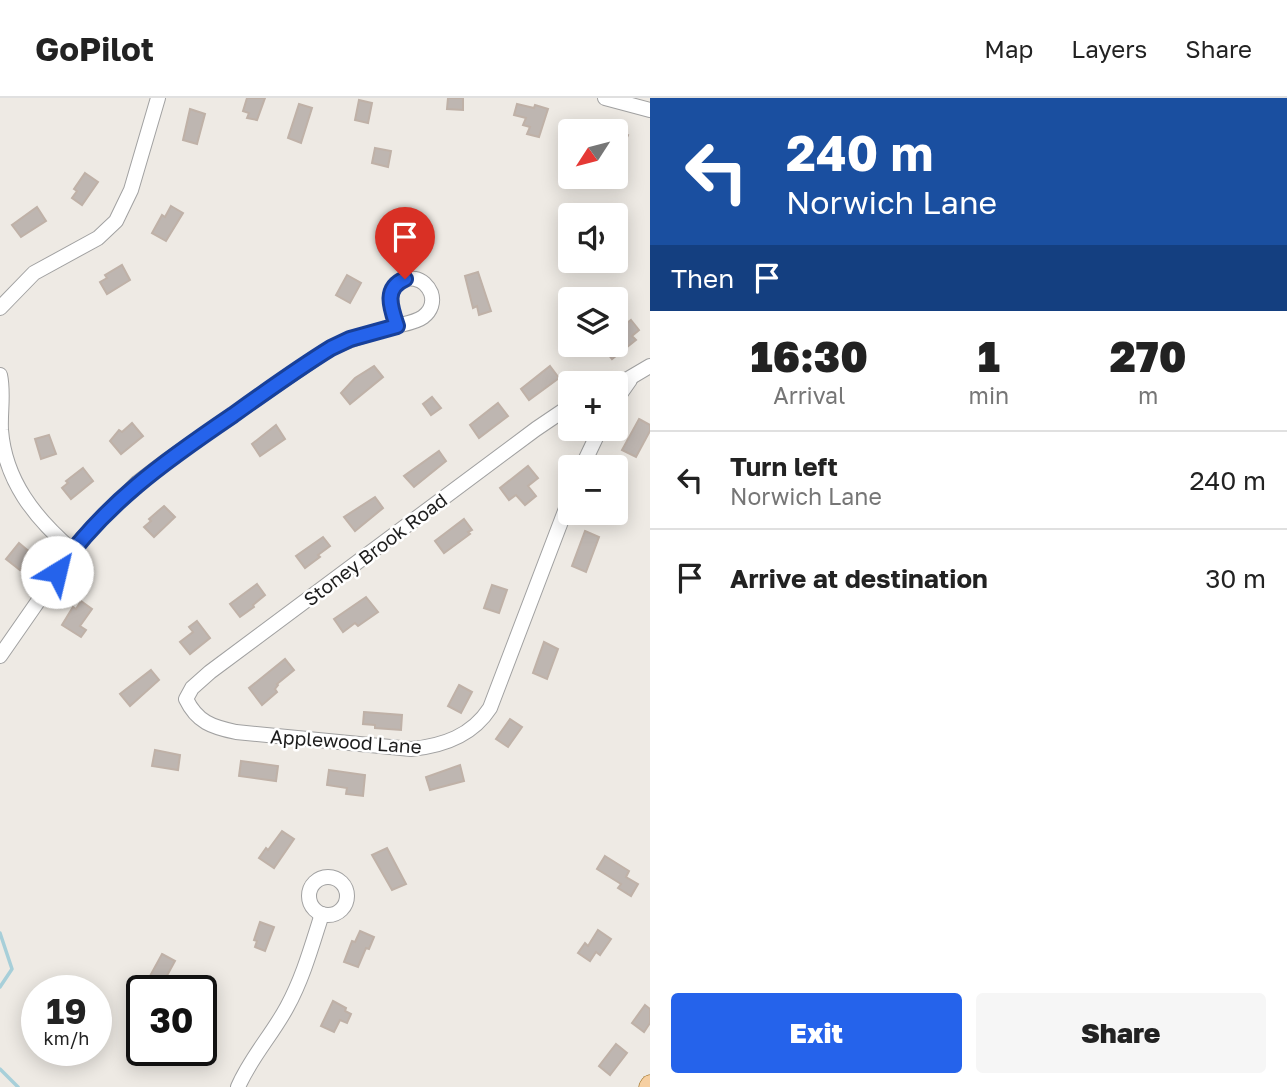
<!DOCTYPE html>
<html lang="en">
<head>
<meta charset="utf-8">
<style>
	:root { --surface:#fff; --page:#f6f6f6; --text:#222; --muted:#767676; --line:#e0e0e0; --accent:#2563eb }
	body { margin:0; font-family:"Golos Text",sans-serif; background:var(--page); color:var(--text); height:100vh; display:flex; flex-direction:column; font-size:26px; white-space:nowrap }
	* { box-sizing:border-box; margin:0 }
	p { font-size:23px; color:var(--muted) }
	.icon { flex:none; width:38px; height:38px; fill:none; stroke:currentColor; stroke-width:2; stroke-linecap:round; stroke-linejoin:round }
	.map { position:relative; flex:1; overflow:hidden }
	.sheet { display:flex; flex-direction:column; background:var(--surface); width:637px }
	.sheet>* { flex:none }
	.hud { background:#1a4fa0; color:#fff; overflow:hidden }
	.needle { width:46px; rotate:234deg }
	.tools { position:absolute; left:558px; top:21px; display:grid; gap:14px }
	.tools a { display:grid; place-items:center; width:70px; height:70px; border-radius:7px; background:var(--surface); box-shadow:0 4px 18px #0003; font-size:35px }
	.speed { position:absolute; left:21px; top:877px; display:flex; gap:14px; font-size:35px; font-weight:700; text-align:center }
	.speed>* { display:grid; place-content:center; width:91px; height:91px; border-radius:50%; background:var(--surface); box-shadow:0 4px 18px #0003; line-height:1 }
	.speed small { font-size:18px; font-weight:400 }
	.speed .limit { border:4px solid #111; border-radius:10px; background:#fff; color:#111 }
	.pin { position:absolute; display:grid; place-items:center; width:60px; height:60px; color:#fff; margin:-72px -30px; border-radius:50% 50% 50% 0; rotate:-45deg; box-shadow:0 0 7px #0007 }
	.pin .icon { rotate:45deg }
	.me { position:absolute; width:77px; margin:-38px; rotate:36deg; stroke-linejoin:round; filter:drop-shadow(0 0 5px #0008) }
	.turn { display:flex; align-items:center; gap:24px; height:147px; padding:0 21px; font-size:32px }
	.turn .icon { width:91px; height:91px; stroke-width:2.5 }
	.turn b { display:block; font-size:49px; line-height:60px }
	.then { display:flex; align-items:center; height:66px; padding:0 21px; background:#0003; gap:14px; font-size:26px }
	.eta { display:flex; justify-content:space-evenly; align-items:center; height:119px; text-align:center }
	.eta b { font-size:42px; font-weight:800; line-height:49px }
	.primary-button { display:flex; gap:14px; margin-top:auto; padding:14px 21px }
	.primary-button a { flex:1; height:80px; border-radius:7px; background:var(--accent); color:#fff; font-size:28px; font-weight:800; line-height:80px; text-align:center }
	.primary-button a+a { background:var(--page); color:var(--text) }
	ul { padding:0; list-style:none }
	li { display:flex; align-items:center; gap:21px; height:98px; padding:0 21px; border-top:2px solid var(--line) }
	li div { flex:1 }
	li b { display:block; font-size:26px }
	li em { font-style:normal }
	header { display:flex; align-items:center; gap:42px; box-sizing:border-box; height:98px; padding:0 35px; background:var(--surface); border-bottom:2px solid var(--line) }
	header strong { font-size:33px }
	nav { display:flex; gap:38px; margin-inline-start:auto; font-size:24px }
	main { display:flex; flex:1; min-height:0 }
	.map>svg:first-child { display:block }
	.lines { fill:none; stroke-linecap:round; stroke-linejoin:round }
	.stream { stroke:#a7cfd9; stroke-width:3.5 }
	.building { fill:#beb6b1; stroke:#bfb1a7; stroke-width:2 }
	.minor-casing { stroke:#a1a1a1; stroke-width:16 }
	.major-casing { stroke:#8e5f09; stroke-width:19 }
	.minor { stroke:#fff; stroke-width:14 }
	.major { stroke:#f6cfa1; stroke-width:18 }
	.route-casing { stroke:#184099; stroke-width:18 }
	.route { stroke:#2563eb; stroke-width:12 }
	.labels { text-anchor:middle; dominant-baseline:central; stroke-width:5; stroke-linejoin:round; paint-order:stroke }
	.street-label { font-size:19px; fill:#1d1d1d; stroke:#fff }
</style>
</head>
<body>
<header>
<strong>GoPilot</strong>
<nav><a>Map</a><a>Layers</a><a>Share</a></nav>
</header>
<main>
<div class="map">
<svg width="650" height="989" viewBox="0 0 650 989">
	<rect width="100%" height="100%" fill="#eeeae4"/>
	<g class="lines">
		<g class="stream">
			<polyline points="0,835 12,871 0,889"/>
			<polyline points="0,971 18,989"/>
		</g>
	</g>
	<g class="building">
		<polygon points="247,0 265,0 257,22 247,20 249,15 243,13"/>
		<polygon points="448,0 463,0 463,12 447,11"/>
		<polygon points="359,2 372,5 368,25 355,22"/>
		<polygon points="299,6 312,10 301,45 288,40"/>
		<polygon points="517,6 534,10 535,7 548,11 539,39 527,36 530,29 523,27 526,20 514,17"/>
		<polygon points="190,11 205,16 197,46 183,42"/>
		<polygon points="616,33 628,37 616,66"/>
		<polygon points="375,50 391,53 388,69 372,65"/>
		<polygon points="85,75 98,84 82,107 72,100 77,93 74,91"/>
		<polygon points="171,108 183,115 166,143 152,135 162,117 165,119"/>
		<polygon points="37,109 46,123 21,139 12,127"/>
		<polygon points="419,130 419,147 396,148 396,131"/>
		<polygon points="122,167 130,182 107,196 100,184 107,180 105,177"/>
		<polygon points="478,174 491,213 479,217 477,208 473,210 465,178"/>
		<polygon points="347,177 361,185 350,205 336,197"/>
		<polygon points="631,222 639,232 632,238 636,242 612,261 601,247 616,247 616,238 625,231 623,228"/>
		<polygon points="374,268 383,279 350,306 341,295 355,280"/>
		<polygon points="550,268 559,280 529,302 521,291"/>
		<polygon points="432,299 441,310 431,317 423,306"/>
		<polygon points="498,305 508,318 479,340 470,327"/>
		<polygon points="639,321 650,327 650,333 636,359 622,352"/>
		<polygon points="132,325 143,338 121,356 110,343 119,332 122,334"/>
		<polygon points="276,327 285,341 260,358 252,346"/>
		<polygon points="49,337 56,356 41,361 35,341"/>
		<polygon points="439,353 446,363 414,389 404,378"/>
		<polygon points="528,368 538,380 528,388 536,398 525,407 516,397 509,402 500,390"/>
		<polygon points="83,370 93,383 71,401 62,390 68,385 66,383"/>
		<polygon points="375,399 383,410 355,433 344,419"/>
		<polygon points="164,408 175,419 154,439 144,429 151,423 149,421"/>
		<polygon points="464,421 472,432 468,434 470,436 444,455 435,443"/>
		<polygon points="585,433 599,439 586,474 572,468"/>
		<polygon points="323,439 330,448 318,457 320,459 305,470 296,458"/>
		<polygon points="19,445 32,456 20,472 6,461"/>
		<polygon points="257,486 265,497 253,507 254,509 240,519 230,506"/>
		<polygon points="492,487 507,492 499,515 484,510"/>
		<polygon points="366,499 378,514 358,528 355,525 343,534 334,521"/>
		<polygon points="81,503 92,511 80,528 86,532 81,539 62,527 73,509 76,511"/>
		<polygon points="197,523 210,540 190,556 180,544 193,534 189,529"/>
		<polygon points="544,544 558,551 547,581 533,575"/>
		<polygon points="285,561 294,572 277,586 278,587 275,591 277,594 262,607 249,590"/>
		<polygon points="151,572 159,582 130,608 120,596"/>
		<polygon points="459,587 472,594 461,615 448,608"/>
		<polygon points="364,614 402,617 401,632 375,630 375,627 363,626"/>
		<polygon points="510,621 522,629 508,649 496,641"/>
		<polygon points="155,652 180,657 178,672 152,668"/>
		<polygon points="241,663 278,668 276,683 239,678"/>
		<polygon points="460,667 464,683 430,692 426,679"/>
		<polygon points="329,672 365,677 363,698 346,696 347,690 327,687"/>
		<polygon points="282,733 294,741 274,770 259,760 266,750 268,752"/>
		<polygon points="387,750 406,786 392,792 372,757"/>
		<polygon points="605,758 629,773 626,779 638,786 631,798 618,790 621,786 597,771"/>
		<polygon points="260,824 274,829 265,853 255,849 257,843 254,842"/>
		<polygon points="598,832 611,841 600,857 596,854 590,863 578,855 585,845 588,848"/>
		<polygon points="360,833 374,839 369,851 366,850 358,869 344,864 352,843 355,844"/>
		<polygon points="162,856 175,863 163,885 150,878"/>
		<polygon points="333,903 346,910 345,913 351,916 347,925 340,922 334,934 321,928"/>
		<polygon points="645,907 650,911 650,925 644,934 632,925"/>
		<polygon points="616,946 627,955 610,977 599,968"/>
	</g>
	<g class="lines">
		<defs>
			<g id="minor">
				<polyline points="605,0 650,12"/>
				<polyline points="0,210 34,175 98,140 116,123 131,92 158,0"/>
				<path d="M0 277C4 295 0 314 1 332 5 383 35 420 72 452"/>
				<polyline points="616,288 650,268"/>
				<polyline points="616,302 630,282"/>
				<path d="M570 308 536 331 210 574 192 590 186 601C197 624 212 629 236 634L411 651C443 648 472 638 490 610L570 400"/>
				<polyline points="582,369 600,331"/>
				<path d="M0 558 82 440 138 384 167 362 331 250C351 241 371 235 392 229 402 226 415 225 423 219 431 213 434 204 431 195 428 188 422 182 415 181 410 180 404 181 400 184 383 194 392 213 397 228"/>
				<circle cx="328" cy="798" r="19"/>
				<path d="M238 989C251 959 272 937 287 909 303 880 312 847 322 816"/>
			</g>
			<polyline id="major" points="648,989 650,986"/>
		</defs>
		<use href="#minor" class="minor-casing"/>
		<use href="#major" class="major-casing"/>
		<use href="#minor" class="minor"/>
		<use href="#major" class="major"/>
	</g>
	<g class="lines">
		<defs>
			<path id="route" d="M57 474C104 406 165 363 233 317 265 294 297 271 331 250L350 241 397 228C391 210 383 190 405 181"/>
		</defs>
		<use href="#route" class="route-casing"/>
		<use href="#route" class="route"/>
	</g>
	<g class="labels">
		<g class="street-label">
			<text transform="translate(375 451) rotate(-37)">Stoney Brook Road</text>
			<text transform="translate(346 643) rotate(4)">Applewood Lane</text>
		</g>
	</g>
</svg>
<div class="tools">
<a><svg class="needle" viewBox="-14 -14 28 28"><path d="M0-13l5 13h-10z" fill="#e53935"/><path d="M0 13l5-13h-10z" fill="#767676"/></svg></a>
<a><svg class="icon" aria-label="sound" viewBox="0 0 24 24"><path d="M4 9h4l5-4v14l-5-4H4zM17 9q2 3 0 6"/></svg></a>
<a><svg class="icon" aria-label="layers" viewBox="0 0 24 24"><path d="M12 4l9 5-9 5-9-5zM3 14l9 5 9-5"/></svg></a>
<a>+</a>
<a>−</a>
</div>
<div class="speed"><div>19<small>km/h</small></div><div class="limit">30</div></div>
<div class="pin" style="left:405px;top:181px;background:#d93025"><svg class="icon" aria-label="arrive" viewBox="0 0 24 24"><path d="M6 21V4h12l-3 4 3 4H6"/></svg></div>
<svg class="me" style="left:57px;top:474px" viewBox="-20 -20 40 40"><circle r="19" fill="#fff"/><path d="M0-13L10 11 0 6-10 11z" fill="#2563eb"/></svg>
</div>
<section class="sheet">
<div class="hud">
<div class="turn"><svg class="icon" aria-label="left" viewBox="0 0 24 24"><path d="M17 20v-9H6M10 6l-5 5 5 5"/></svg><div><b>240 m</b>Norwich Lane</div></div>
<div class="then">Then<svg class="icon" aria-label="arrive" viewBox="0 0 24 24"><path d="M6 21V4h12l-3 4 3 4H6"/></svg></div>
</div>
<div class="eta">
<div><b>16:30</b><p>Arrival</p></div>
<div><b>1</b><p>min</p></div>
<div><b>270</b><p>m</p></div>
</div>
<ul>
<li><svg class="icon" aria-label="left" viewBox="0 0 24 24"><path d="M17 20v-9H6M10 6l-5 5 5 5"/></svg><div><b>Turn left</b><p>Norwich Lane</p></div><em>240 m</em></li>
<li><svg class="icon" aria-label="arrive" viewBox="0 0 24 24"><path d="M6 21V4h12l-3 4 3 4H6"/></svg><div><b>Arrive at destination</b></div><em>30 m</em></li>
</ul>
<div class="primary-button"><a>Exit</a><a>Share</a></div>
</section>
</main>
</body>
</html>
